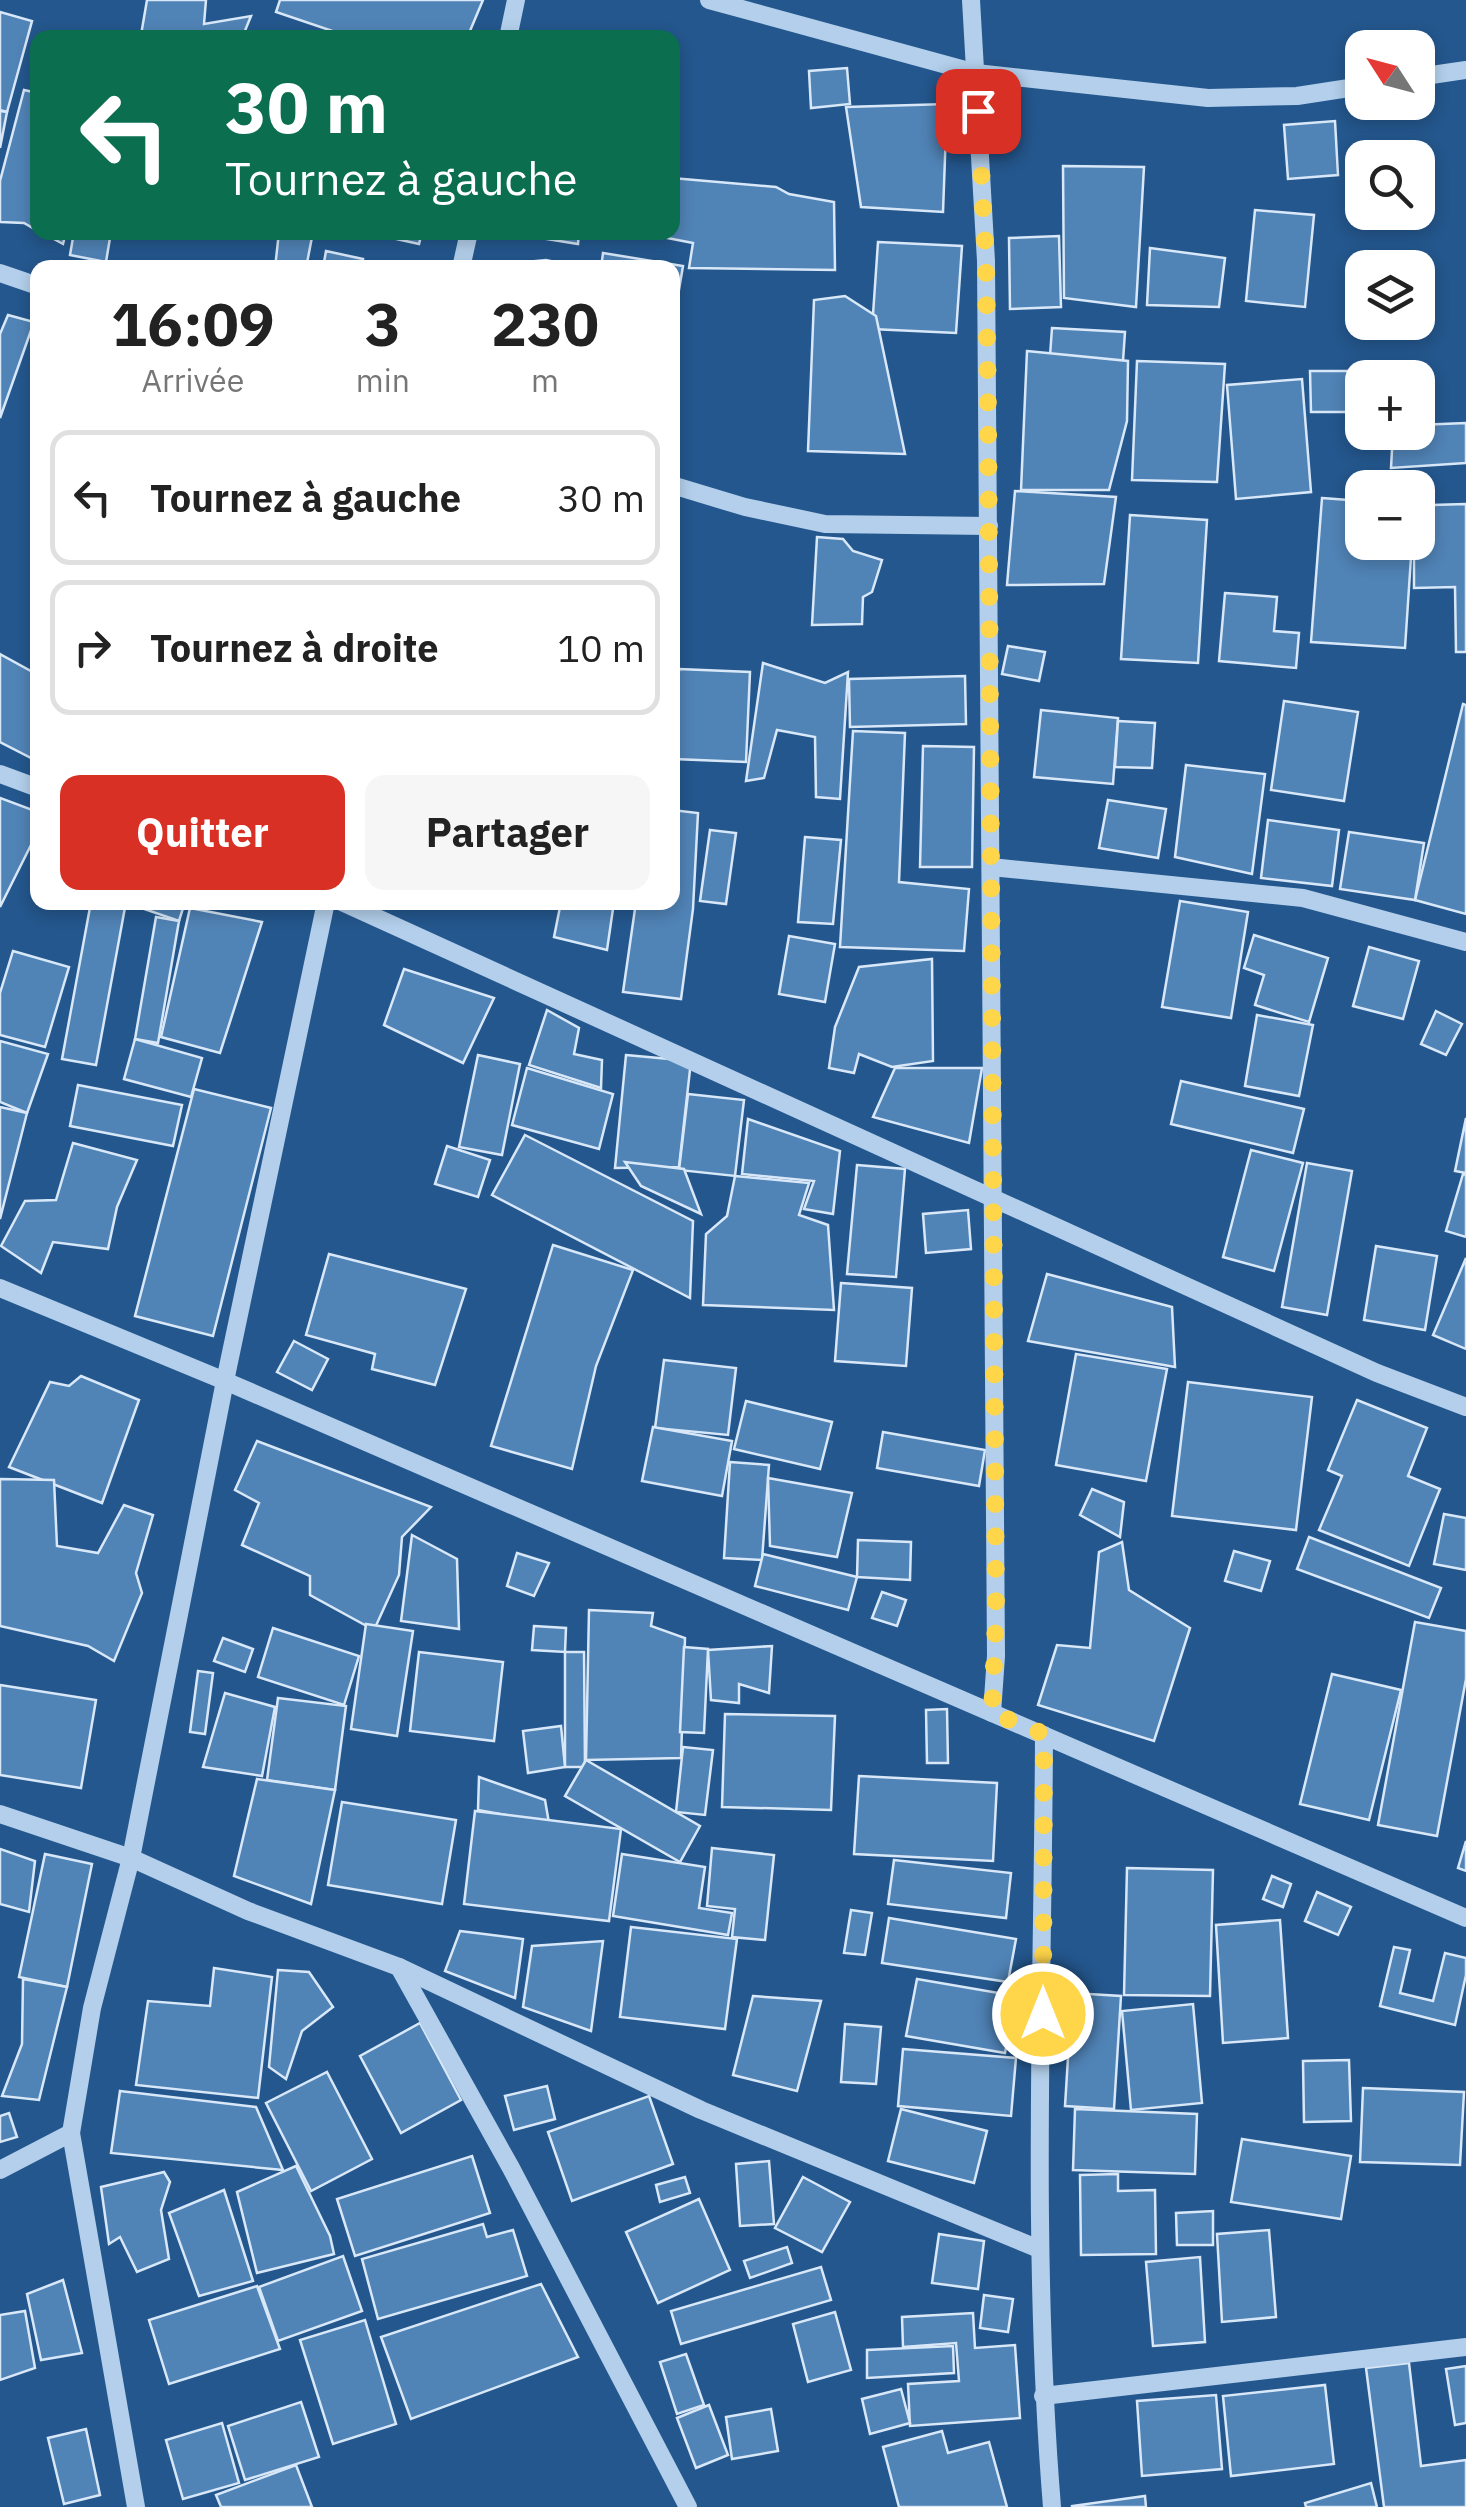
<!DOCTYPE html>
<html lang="fr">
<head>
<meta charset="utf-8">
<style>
	:root { --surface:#fff; --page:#f6f6f6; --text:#222; --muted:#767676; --line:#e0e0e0; --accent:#d93025 }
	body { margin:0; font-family:"IBM Plex Sans",sans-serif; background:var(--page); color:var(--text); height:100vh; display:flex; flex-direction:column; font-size:38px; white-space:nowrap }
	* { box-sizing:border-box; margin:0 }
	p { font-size:32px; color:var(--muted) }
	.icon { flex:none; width:55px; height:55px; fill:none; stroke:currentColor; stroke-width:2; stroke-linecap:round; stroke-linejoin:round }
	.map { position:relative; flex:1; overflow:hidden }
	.details { position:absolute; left:30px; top:260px; width:650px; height:650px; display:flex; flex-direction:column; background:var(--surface); border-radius:20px; box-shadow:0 5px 15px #0003 }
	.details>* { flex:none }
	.hud { position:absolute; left:30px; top:30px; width:650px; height:210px; border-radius:20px; box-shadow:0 5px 15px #0003; background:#0b6e4f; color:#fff; overflow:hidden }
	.needle { width:65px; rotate:306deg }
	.buttons { position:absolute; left:1345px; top:30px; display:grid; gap:20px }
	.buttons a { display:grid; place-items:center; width:90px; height:90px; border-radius:20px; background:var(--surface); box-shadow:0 5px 15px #0003; font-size:50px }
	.pin { position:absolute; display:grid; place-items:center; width:85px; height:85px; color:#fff; margin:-42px; border-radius:20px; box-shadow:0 5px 15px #0006 }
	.me { position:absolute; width:110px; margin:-55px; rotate:0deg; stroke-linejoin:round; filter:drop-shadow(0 0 8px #0008) }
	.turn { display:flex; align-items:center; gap:35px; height:210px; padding:0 30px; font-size:45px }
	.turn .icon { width:130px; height:130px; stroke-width:2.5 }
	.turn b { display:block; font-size:70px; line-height:85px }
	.eta { display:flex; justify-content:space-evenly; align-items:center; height:170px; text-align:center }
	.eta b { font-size:60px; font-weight:700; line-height:70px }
	.action { display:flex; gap:20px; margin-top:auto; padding:20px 30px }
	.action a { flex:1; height:115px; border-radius:20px; background:var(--accent); color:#fff; font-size:40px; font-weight:700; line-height:115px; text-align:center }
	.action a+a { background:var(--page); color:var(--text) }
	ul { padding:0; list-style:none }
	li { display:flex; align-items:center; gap:30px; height:135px; margin:0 20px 15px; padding:0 10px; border:5px solid var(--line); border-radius:20px }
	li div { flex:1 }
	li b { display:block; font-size:38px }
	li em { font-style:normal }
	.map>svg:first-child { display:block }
	.building { fill:#5083b6; stroke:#d8e8f8; stroke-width:2.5 }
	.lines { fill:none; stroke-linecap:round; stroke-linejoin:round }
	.minor { stroke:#b3cfeb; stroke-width:18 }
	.route { stroke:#ffd54a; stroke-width:18; stroke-dasharray:0 32.4 }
</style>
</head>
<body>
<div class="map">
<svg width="1466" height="2507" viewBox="0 0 1466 2507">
	<rect width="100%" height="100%" fill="#24578d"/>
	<g class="building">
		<polygon points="147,0 206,0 204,24 251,16 242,38 154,38 141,35"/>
		<polygon points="280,0 483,0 467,38 353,38 276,12"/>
		<polygon points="0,12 32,21 7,112 0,110"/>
		<polygon points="847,68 850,104 811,108 809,71"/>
		<polygon points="24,90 38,93 38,231 24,223 0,222 0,181"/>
		<polygon points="947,104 943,212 861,207 846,107"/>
		<polygon points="0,111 7,112 0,148"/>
		<polygon points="1335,121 1338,175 1288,179 1284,125"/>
		<polygon points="1063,166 1144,167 1136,307 1064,298"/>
		<polygon points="672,178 776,187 789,194 834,202 835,270 689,268 693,243 652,235 672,232"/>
		<polygon points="1255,210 1314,215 1305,307 1246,301"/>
		<polygon points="41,232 66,232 63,244"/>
		<polygon points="74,232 111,232 106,262 70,255"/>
		<polygon points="279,232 313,232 306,268 275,268"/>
		<polygon points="365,232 422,232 419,244"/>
		<polygon points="503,232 579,232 578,244"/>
		<polygon points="1059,236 1061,307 1010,309 1009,238"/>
		<polygon points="878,242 962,246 956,333 872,329"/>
		<polygon points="1150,248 1225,258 1219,307 1147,305"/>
		<polygon points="326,251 363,259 361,268 323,268"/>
		<polygon points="603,253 683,266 672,331 672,268 601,268"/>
		<polygon points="546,260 581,268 487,268 487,266"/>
		<polygon points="845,296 876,316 905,454 808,451 814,300"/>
		<polygon points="8,315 34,322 0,418 0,334"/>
		<polygon points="1052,328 1125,332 1123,361 1050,356"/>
		<polygon points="1027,351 1128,361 1127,421 1109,490 1021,490"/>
		<polygon points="1137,361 1225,364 1217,482 1132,480"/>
		<polygon points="1310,371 1374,371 1374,378 1362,378 1362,412 1311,412"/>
		<polygon points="1302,379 1311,492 1236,499 1227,385"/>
		<polygon points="1466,423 1466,463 1391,468 1393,432 1418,432 1418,425"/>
		<polygon points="1015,491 1116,497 1104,584 1007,585"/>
		<polygon points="1322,498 1362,501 1362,542 1412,542 1405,648 1311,642"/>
		<polygon points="1466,504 1466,652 1456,652 1455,587 1414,588 1414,542 1418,542 1418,537 1432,536 1432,505"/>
		<polygon points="1130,515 1207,520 1198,663 1121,659"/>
		<polygon points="817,537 843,539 853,551 882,560 872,592 863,597 862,624 812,625"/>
		<polygon points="1225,593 1277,597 1274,631 1299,633 1296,668 1219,661"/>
		<polygon points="1008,646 1045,652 1039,681 1002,674"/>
		<polygon points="0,654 38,675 38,684 32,690 38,704 35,760 0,742"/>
		<polygon points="763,663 825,683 848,672 840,799 816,797 815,737 777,730 764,778 746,781"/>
		<polygon points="679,669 750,672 746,762 674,759"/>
		<polygon points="965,676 966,724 850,727 849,679"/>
		<polygon points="1284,701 1358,712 1344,801 1271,790"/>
		<polygon points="1463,704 1466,705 1466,914 1415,900"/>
		<polygon points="1041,710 1118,718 1113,784 1034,777"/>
		<polygon points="1118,721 1155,723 1152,768 1115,767"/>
		<polygon points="853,731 905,733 899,882 969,889 964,951 840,947"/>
		<polygon points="923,746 974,747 972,867 920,867"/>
		<polygon points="1186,765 1265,774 1252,874 1175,857"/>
		<polygon points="0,798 38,812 38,831 0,907"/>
		<polygon points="1108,800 1166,809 1158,858 1099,848"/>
		<polygon points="672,810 698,813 693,909 681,999 623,992 636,902 672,902"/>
		<polygon points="1268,820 1339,830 1332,886 1261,878"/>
		<polygon points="710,830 736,833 726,904 700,901"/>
		<polygon points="1349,832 1424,843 1415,900 1340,889"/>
		<polygon points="805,837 841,840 833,924 798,922"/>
		<polygon points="1180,901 1248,912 1231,1018 1162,1007"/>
		<polygon points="91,902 126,902 96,1065 62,1059"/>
		<polygon points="124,902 185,902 179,921"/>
		<polygon points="561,902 614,902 607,950 554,937"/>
		<polygon points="190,908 262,922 220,1053 161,1037"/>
		<polygon points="156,917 179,921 158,1043 135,1039"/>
		<polygon points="1254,935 1328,958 1309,1022 1255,1005 1264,975 1244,968"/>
		<polygon points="789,936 835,944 825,1002 779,994"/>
		<polygon points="1369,947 1419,961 1403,1019 1353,1006"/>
		<polygon points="13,951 69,967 45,1047 0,1035 0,993"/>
		<polygon points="932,959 933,1061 892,1067 859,1054 854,1073 829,1068 835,1027 859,967"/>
		<polygon points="404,969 494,998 463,1063 384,1025"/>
		<polygon points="547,1010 579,1028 574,1054 602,1060 601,1088 529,1065"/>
		<polygon points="1436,1011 1462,1024 1446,1055 1421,1044"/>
		<polygon points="1257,1015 1313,1025 1299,1096 1245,1086"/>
		<polygon points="135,1039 202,1058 191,1097 124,1079"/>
		<polygon points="0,1041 48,1054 27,1113 0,1102"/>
		<polygon points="478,1055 520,1064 502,1155 459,1147"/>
		<polygon points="626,1055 691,1061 679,1167 615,1168"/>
		<polygon points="527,1068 613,1094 599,1149 512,1125"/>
		<polygon points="895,1068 982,1068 969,1143 873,1117"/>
		<polygon points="1181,1081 1304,1109 1293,1153 1171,1124"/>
		<polygon points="78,1085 182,1105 173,1146 70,1126"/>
		<polygon points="194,1089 271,1108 213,1336 135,1316"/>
		<polygon points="688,1094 744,1100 735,1176 679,1170"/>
		<polygon points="0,1107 27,1113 0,1219"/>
		<polygon points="1466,1118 1466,1173 1455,1171"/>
		<polygon points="748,1119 840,1151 833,1214 804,1209 814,1181 742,1174"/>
		<polygon points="525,1135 693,1221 690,1298 492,1195"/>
		<polygon points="73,1143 137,1160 117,1207 108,1249 53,1242 41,1273 1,1246 25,1201 56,1200"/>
		<polygon points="447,1146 490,1160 478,1197 435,1184"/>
		<polygon points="1251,1150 1303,1163 1274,1271 1223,1257"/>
		<polygon points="625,1162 684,1169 701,1214 641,1186"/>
		<polygon points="1307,1163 1352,1171 1327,1315 1282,1307"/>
		<polygon points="857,1165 905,1169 896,1277 847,1274"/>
		<polygon points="1463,1174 1466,1175 1466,1237 1446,1231"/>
		<polygon points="735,1176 809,1183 799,1215 828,1225 834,1310 703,1305 706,1234 727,1216"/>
		<polygon points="968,1210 971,1249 926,1253 923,1214"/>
		<polygon points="553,1245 633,1270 596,1366 572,1469 491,1446"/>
		<polygon points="1376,1246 1437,1256 1425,1330 1364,1320"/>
		<polygon points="329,1254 466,1289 435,1385 372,1369 375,1354 306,1335"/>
		<polygon points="1466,1258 1466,1349 1433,1335"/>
		<polygon points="1047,1274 1172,1307 1175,1367 1028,1341"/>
		<polygon points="841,1283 912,1288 906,1366 835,1361"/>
		<polygon points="294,1341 328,1359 312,1390 277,1372"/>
		<polygon points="1076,1354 1167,1369 1146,1481 1056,1465"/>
		<polygon points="664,1360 736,1368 728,1435 655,1428"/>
		<polygon points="81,1376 139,1400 102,1503 9,1467 50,1382 69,1386"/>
		<polygon points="1188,1382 1312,1397 1296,1530 1172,1516"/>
		<polygon points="1357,1400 1427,1428 1408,1476 1440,1489 1409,1566 1319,1530 1342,1476 1328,1470"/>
		<polygon points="746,1401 832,1422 820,1469 734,1449"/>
		<polygon points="653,1427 732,1441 722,1496 642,1481"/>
		<polygon points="883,1432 985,1450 979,1486 877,1468"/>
		<polygon points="257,1441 431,1507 402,1537 399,1575 374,1630 310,1595 310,1576 242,1545 259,1503 235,1490"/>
		<polygon points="730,1462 769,1465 762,1560 724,1558"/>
		<polygon points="768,1478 852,1493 837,1557 770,1546"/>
		<polygon points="0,1479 54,1480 57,1546 98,1553 124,1505 153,1515 136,1573 142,1593 114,1661 88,1646 0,1626"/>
		<polygon points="1092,1489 1124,1502 1120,1537 1080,1515"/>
		<polygon points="1444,1514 1466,1518 1466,1570 1434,1564"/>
		<polygon points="412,1535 457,1559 459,1629 401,1621"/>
		<polygon points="1309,1537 1441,1588 1429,1618 1297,1569"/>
		<polygon points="858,1540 911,1542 910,1580 857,1577"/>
		<polygon points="1122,1542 1129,1590 1190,1628 1154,1741 1038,1705 1057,1645 1090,1648 1099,1552"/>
		<polygon points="1234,1551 1270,1561 1261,1591 1225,1581"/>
		<polygon points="517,1553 549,1563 534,1596 507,1586"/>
		<polygon points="763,1554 857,1577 848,1610 755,1586"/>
		<polygon points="882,1592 906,1600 897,1626 872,1618"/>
		<polygon points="589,1610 653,1613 651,1626 685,1638 681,1758 586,1760"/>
		<polygon points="1415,1622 1466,1631 1466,1679 1437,1836 1378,1825"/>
		<polygon points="366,1624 413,1631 397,1736 351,1729"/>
		<polygon points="534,1626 566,1628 565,1652 532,1650"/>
		<polygon points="273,1628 359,1656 344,1705 258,1677"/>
		<polygon points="223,1638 253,1649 245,1672 214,1661"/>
		<polygon points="772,1646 769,1693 739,1684 739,1703 711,1700 708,1650"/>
		<polygon points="684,1647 708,1649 704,1733 680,1732"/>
		<polygon points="419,1652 503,1662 494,1741 410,1731"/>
		<polygon points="565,1652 584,1652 585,1767 565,1767"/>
		<polygon points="198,1671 213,1673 205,1734 190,1732"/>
		<polygon points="1332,1674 1401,1690 1369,1820 1300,1804"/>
		<polygon points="0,1685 96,1700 81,1788 0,1775"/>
		<polygon points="225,1693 275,1707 262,1776 203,1767"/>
		<polygon points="278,1698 346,1706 335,1790 267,1780"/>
		<polygon points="947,1709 948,1763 927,1763 926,1710"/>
		<polygon points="725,1714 835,1716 831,1810 722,1807"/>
		<polygon points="561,1726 565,1767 528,1773 523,1731"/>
		<polygon points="683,1747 713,1750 705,1815 676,1812"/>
		<polygon points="586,1760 700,1826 680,1862 565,1796"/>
		<polygon points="859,1776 997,1783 993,1861 854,1854"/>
		<polygon points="479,1777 545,1800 549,1823 478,1810"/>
		<polygon points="257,1779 335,1790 311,1904 234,1876"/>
		<polygon points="342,1802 456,1820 442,1904 328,1885"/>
		<polygon points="475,1811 621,1829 609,1921 464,1904"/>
		<polygon points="1466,1841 1466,1871 1458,1868"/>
		<polygon points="712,1848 774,1855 765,1940 732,1937 735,1909 707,1906"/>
		<polygon points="0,1849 35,1861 29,1912 0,1904"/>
		<polygon points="45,1854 92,1864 67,1987 19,1977"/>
		<polygon points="622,1854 705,1867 699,1908 732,1913 728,1935 613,1916"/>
		<polygon points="894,1860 1011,1873 1006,1918 888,1904"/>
		<polygon points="1127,1868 1213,1870 1210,1996 1124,1995"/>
		<polygon points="1272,1876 1291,1884 1283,1907 1263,1899"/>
		<polygon points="1317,1892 1351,1907 1338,1935 1305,1921"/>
		<polygon points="851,1910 872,1913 865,1955 844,1953"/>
		<polygon points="889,1918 1016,1939 1008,1982 882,1963"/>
		<polygon points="1280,1920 1288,2038 1223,2043 1216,1925"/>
		<polygon points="631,1927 737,1939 725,2029 620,2017"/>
		<polygon points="460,1931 523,1939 515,1998 445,1971"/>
		<polygon points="603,1941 591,2031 523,2007 532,1946"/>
		<polygon points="1394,1947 1410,1950 1400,1993 1433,2001 1445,1953 1466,1958 1466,1975 1455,2025 1380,2006"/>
		<polygon points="214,1968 272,1977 258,2098 136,2085 148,2001 210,2006"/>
		<polygon points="278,1970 309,1972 333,2007 302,2031 286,2079 269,2067"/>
		<polygon points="23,1979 67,1987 39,2100 2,2096 22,2044"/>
		<polygon points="917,1979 1016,1996 1005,2053 906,2036"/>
		<polygon points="1072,1993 1121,1996 1114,2109 1065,2106"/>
		<polygon points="753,1996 821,2001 797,2091 733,2075"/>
		<polygon points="1193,2004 1202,2103 1131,2110 1122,2011"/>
		<polygon points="420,2023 461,2100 401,2133 360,2056"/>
		<polygon points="845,2024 881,2027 876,2084 841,2082"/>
		<polygon points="903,2049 1016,2058 1011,2116 898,2106"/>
		<polygon points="1349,2060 1351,2121 1304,2122 1303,2061"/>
		<polygon points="327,2072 372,2159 311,2191 266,2103"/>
		<polygon points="547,2086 555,2119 514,2130 505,2096"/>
		<polygon points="1363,2088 1464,2092 1460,2165 1360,2162"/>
		<polygon points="120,2091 256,2107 283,2170 111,2153"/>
		<polygon points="649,2096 673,2164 572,2201 548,2132"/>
		<polygon points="901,2109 987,2131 974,2183 888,2161"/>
		<polygon points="1075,2109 1197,2114 1195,2174 1073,2170"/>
		<polygon points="9,2113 17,2137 0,2142 0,2116"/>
		<polygon points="1242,2139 1351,2156 1341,2219 1231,2202"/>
		<polygon points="472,2156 490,2213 355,2256 337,2199"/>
		<polygon points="769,2161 774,2224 740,2226 736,2164"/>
		<polygon points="296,2166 330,2236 334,2254 257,2273 237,2192"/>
		<polygon points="164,2172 170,2182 161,2210 169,2259 137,2272 120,2237 109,2244 101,2187"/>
		<polygon points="1118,2174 1118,2191 1155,2190 1156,2254 1081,2255 1080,2175"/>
		<polygon points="685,2177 690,2193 660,2202 656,2185"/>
		<polygon points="803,2177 850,2202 822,2252 775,2228"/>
		<polygon points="224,2190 253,2281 199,2296 169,2213"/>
		<polygon points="699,2199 730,2270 658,2303 626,2232"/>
		<polygon points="1213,2211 1213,2245 1177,2245 1176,2213"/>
		<polygon points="483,2224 487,2237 513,2230 527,2276 378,2319 362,2259"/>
		<polygon points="1269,2230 1276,2317 1222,2322 1217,2234"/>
		<polygon points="939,2234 984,2241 978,2289 932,2283"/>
		<polygon points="787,2247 792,2263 750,2278 744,2261"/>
		<polygon points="343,2256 362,2311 278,2341 259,2287"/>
		<polygon points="1200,2257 1205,2342 1153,2346 1146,2262"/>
		<polygon points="821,2267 831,2300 681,2344 671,2311"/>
		<polygon points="63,2280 82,2353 41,2360 27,2294"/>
		<polygon points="541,2284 578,2357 411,2419 381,2337"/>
		<polygon points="257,2286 280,2349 169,2384 149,2320"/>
		<polygon points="984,2295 1013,2299 1008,2332 980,2328"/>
		<polygon points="25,2311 35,2368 0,2380 0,2315"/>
		<polygon points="835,2312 851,2370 808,2382 793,2324"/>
		<polygon points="973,2313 975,2348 1015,2345 1020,2418 910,2426 908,2384 959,2381 956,2343 903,2347 902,2317"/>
		<polygon points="365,2320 396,2424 333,2444 300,2340"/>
		<polygon points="953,2346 954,2373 867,2378 867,2350"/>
		<polygon points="686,2354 704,2405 677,2414 660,2362"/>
		<polygon points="1409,2363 1421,2466 1466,2460 1466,2507 1384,2507 1366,2368"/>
		<polygon points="1466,2366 1466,2423 1455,2425 1446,2369"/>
		<polygon points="1325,2385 1334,2464 1231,2476 1223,2396"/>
		<polygon points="901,2389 910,2423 870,2434 862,2399"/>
		<polygon points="1216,2395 1222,2469 1142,2476 1137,2401"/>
		<polygon points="301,2402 319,2457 245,2480 228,2426"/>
		<polygon points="709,2405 728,2455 696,2468 677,2418"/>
		<polygon points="771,2409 778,2451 732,2459 726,2417"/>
		<polygon points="222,2423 239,2483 183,2499 166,2440"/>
		<polygon points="86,2429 100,2495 64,2504 48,2438"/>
		<polygon points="942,2431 948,2453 989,2442 1007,2507 899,2507 883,2447"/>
		<polygon points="296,2465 312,2507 221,2507 216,2495"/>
		<polygon points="1371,2483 1377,2507 1306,2507 1305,2503"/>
		<polygon points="1145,2496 1146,2507 1072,2507 1072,2506"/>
	</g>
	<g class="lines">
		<g class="minor">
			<polyline points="709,0 976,73 1208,98 1297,96 1362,86"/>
			<polyline points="971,0 986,261 996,1656 992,1713"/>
			<polyline points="508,38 516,0"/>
			<polyline points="1418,77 1466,70"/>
			<polyline points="461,268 469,232"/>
			<polyline points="0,273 38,286"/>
			<polyline points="672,485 745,507 825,524 989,526"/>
			<polyline points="0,774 38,788"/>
			<polyline points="991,867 1303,898 1466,942"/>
			<polyline points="342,902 1377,1373 1466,1407"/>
			<polyline points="0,1288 225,1381 1466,1918"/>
			<path d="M1044 1735C1043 1992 1031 2250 1052 2507"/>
			<polyline points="0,1814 131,1858 248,1911 399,1967 701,2110 1039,2249"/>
			<polyline points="399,1967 511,2168 688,2507"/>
			<polyline points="0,2170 71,2133"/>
			<polyline points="1043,2396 1466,2347"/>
			<polyline points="136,2507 71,2133 92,2008 131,1858 225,1381 326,902"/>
		</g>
	</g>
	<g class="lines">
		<polyline class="route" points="978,111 986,261 988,412 996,1618 992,1713 1044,1734 1043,2014"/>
	</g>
</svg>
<div class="buttons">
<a><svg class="needle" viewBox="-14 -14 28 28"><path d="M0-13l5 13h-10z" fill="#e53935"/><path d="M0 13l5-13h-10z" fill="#767676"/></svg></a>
<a><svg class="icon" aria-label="search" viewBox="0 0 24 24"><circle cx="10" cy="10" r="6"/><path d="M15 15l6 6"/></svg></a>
<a><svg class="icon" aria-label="layers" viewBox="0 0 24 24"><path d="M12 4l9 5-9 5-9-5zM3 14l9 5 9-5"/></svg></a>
<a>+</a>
<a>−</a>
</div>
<div class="pin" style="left:978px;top:111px;background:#d93025"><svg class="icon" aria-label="arrive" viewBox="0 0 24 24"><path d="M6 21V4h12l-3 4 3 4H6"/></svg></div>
<svg class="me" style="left:1043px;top:2014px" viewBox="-20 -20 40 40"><circle r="17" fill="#ffd54a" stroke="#fff" stroke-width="3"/><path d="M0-11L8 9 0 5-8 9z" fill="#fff"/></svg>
<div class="hud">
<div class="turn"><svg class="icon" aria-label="left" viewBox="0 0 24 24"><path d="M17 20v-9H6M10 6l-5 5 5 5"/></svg><div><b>30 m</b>Tournez à gauche</div></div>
</div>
<section class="details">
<div class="eta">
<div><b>16:09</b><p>Arrivée</p></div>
<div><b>3</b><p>min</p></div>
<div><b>230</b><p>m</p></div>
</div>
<ul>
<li><svg class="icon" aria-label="left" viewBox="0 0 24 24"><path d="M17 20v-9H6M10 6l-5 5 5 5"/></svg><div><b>Tournez à gauche</b></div><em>30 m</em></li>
<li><svg class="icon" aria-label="right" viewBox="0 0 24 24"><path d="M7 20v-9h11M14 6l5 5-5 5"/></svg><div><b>Tournez à droite</b></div><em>10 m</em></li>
</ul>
<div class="action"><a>Quitter</a><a>Partager</a></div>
</section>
</div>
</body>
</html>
